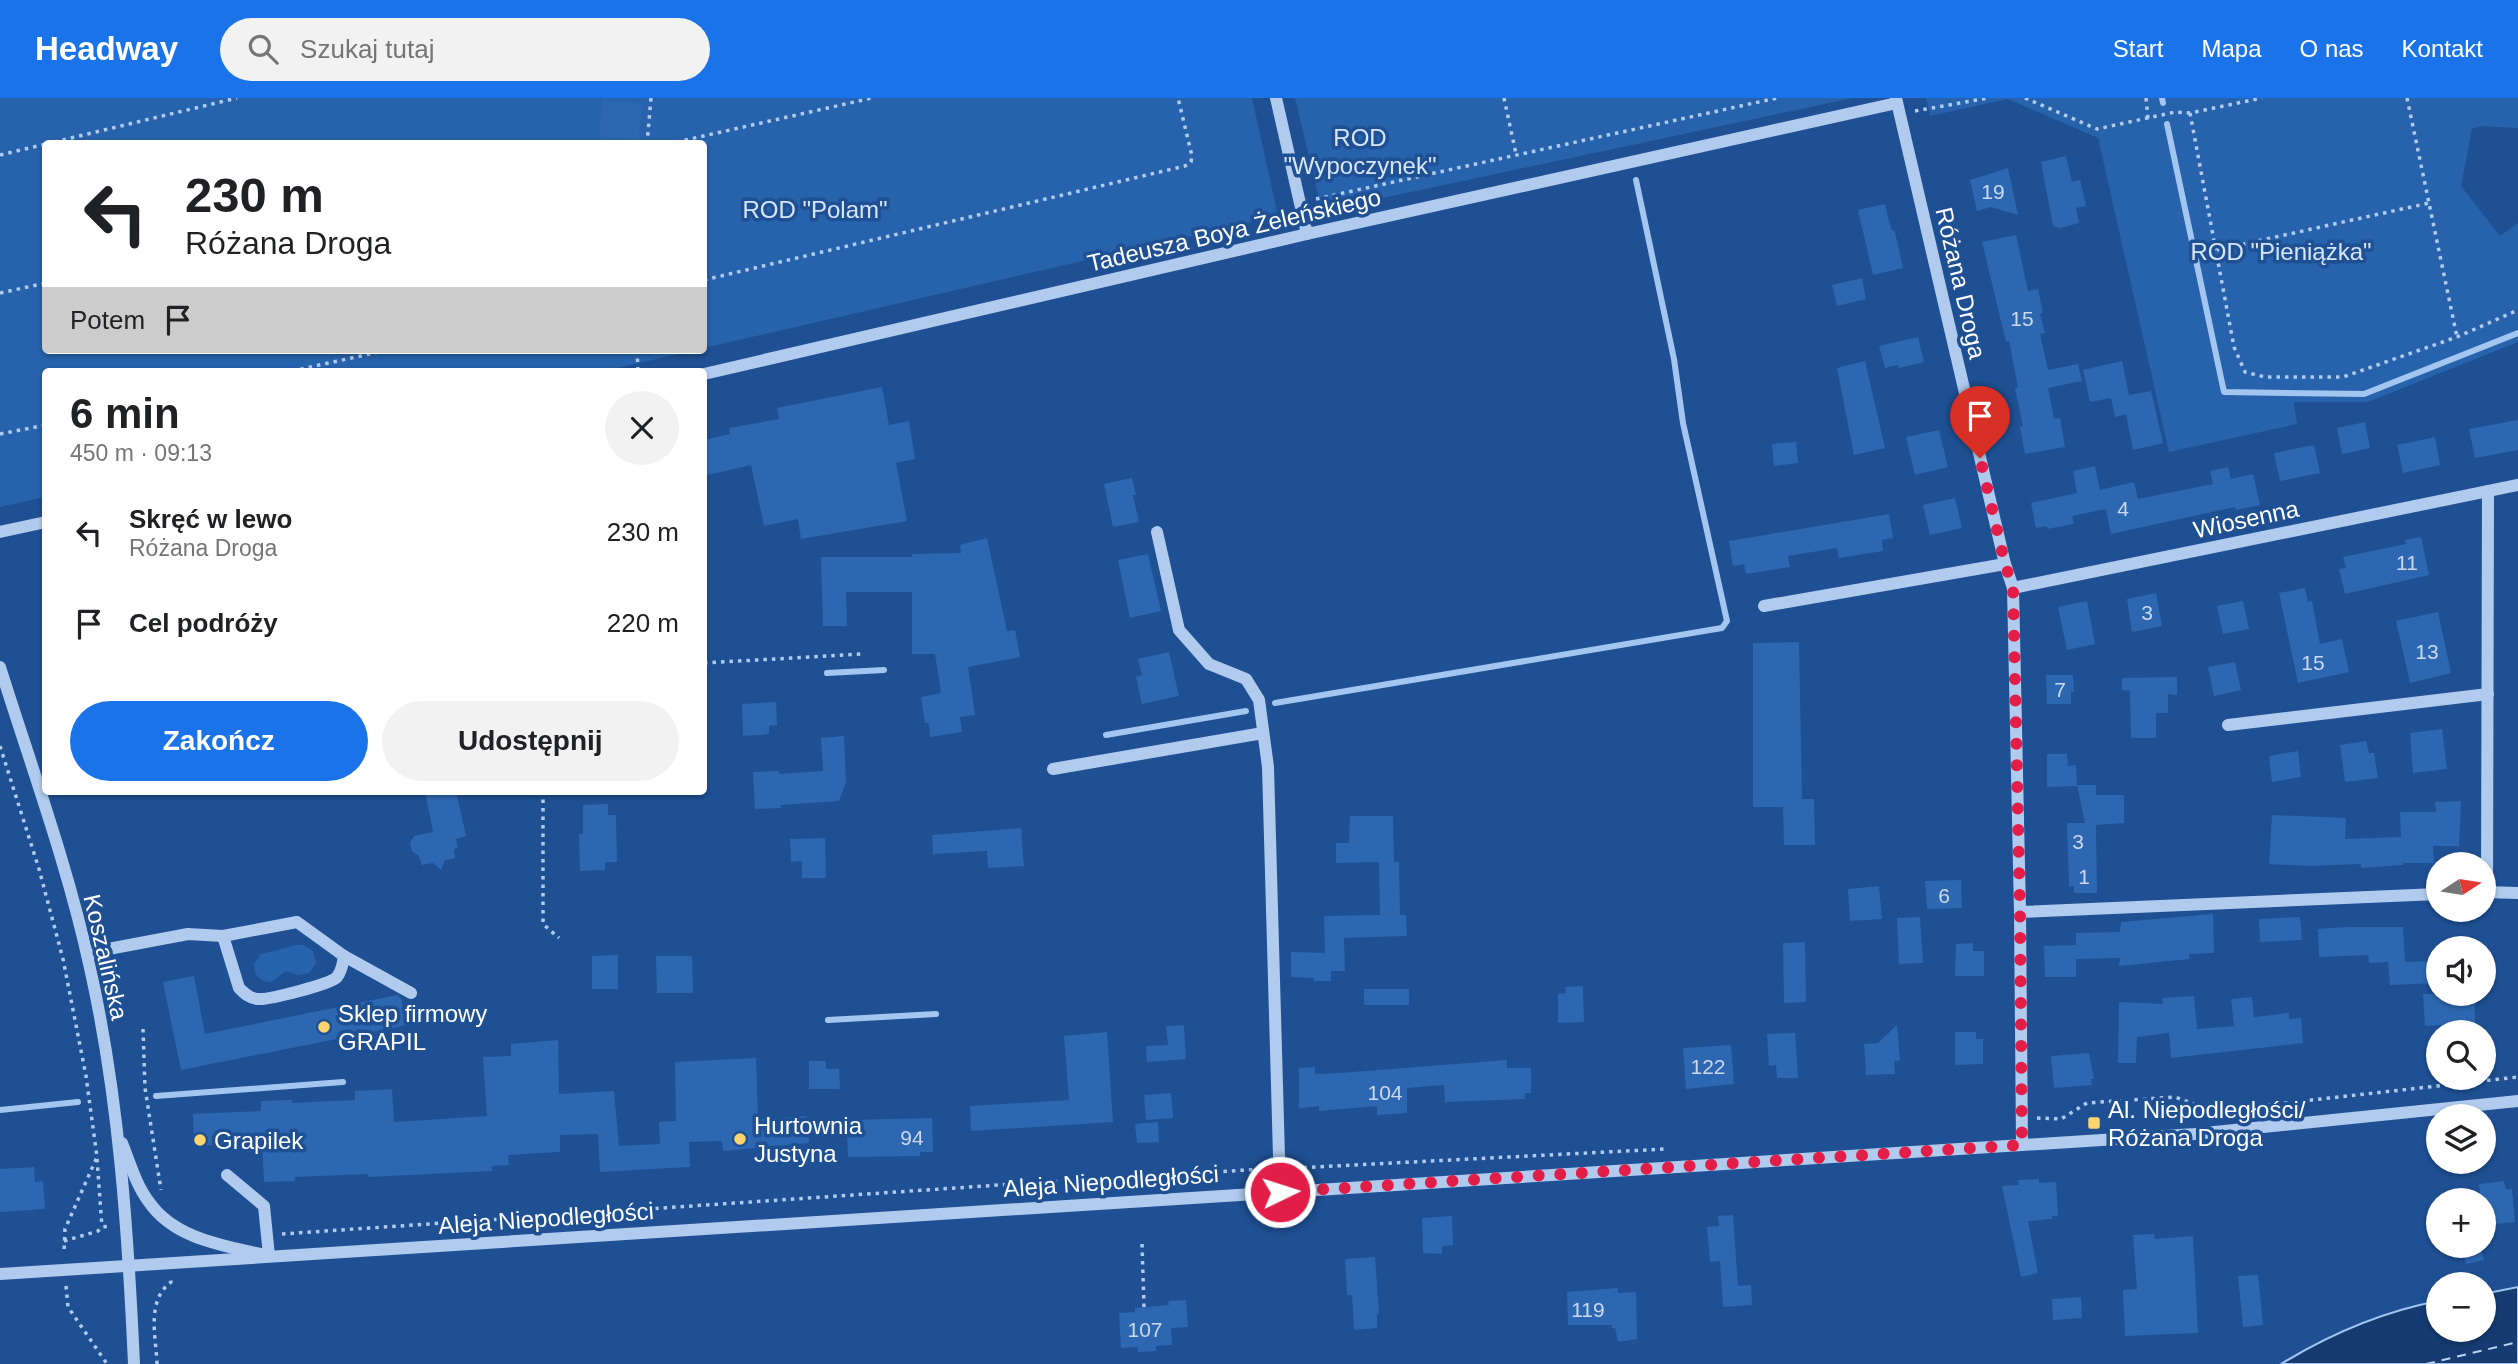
<!DOCTYPE html>
<html lang="pl">
<head>
<meta charset="utf-8">
<style>
	:root { --surface:#fff; --page:#f2f2f2; --text:#202124; --muted:#757577; --accent:#1a73e8 }
	body { margin:0; font-family:Arial,sans-serif; background:var(--page); color:var(--text); height:100vh; display:flex; flex-direction:column; font-size:26px; white-space:nowrap }
	* { box-sizing:border-box; margin:0 }
	p { font-size:23px; color:var(--muted) }
	.icon { flex:none; width:38px; height:38px; fill:none; stroke:currentColor; stroke-width:2; stroke-linecap:round; stroke-linejoin:round }
	.map { position:relative; flex:1; overflow:hidden }
	.details { position:absolute; left:42px; top:270px; width:665px; height:427px; display:flex; flex-direction:column; background:var(--surface); border-radius:7px; box-shadow:0 2px 5px #0004 }
	.details>* { flex:none }
	.hud { position:absolute; left:42px; top:42px; width:665px; height:214px; border-radius:7px; box-shadow:0 2px 5px #0004; background:#fff; color:var(--text); overflow:hidden }
	.needle { width:46px; rotate:78deg }
	.fabs { position:absolute; left:2426px; top:754px; display:grid; gap:14px }
	.fabs a { display:grid; place-items:center; width:70px; height:70px; border-radius:50%; background:var(--surface); box-shadow:0 2px 5px #0004; font-size:35px }
	.pin { position:absolute; display:grid; place-items:center; width:60px; height:60px; color:#fff; margin:-72px -30px; border-radius:50% 50% 50% 0; rotate:-45deg; box-shadow:0 0 7px #0007 }
	.pin .icon { rotate:45deg }
	.me { position:absolute; width:77px; margin:-38px; rotate:86deg; stroke-linejoin:round; filter:drop-shadow(0 0 5px #0008) }
	.turn { display:flex; align-items:center; gap:24px; height:147px; padding:0 28px; font-size:32px }
	.turn .icon { width:91px; height:91px; stroke-width:2.5 }
	.turn b { display:block; font-size:49px; line-height:60px }
	.then { display:flex; align-items:center; height:66px; padding:0 28px; background:#0003; gap:14px; font-size:26px }
	.round { display:grid; place-items:center; flex:none; width:74px; height:74px; border-radius:37px; background:var(--page) }
	.headline { display:flex; align-items:center; justify-content:space-between; height:119px; padding:0 28px }
	h1 { font-size:42px; font-weight:600; line-height:52px }
	.cta { display:flex; gap:14px; margin-top:auto; padding:14px 28px }
	.cta a { flex:1; height:80px; border-radius:42px; background:var(--accent); color:#fff; font-size:28px; font-weight:600; line-height:80px; text-align:center }
	.cta a+a { background:var(--page); color:var(--text) }
	ul { padding:0; list-style:none }
	li { display:flex; align-items:center; gap:21px; height:91px; padding:0 28px }
	li div { flex:1 }
	li b { display:block; font-size:26px }
	li em { font-style:normal }
	header { display:flex; align-items:center; gap:42px; box-sizing:border-box; height:98px; padding:0 35px; background:var(--accent); color:#fff }
	header strong { font-size:33px }
	nav { display:flex; gap:38px; margin-inline-start:auto; font-size:24px }
	.search { width:490px; height:63px; background:var(--page); display:flex; align-items:center; gap:18px; box-sizing:border-box; padding:0 24px; border-radius:38px; color:var(--muted); font-size:26px }
	.map>svg:first-child { display:block }
	.green { fill:#2762ac }
	.water { fill:#153b72; stroke:#a3c6f0; stroke-width:2 }
	.lines { fill:none; stroke-linecap:round; stroke-linejoin:round }
	.stream { stroke:#a3c6f0; stroke-width:6 }
	.ferry { stroke:#bcd5f5; stroke-width:2; stroke-dasharray:9 7; stroke-linecap:butt }
	.building { fill:#2d67b1 }
	.path { stroke:#b0cbee; stroke-width:3.5; stroke-dasharray:3.5 5; stroke-linecap:butt }
	.minor { stroke:#b0cbee; stroke-width:12 }
	.route { stroke:#e11d48; stroke-width:12; stroke-dasharray:0 21.6 }
	.poi-dot { fill:#fdd56f; stroke:#1e5093; stroke-width:2.5 }
	.labels { text-anchor:middle; dominant-baseline:central; stroke-width:7; stroke-linejoin:round; paint-order:stroke }
	.number-label { font-size:21px; fill:#cad9ec }
	.park-label { font-size:24px; fill:#d6e6fa; stroke:#1e5093 }
	.street-label { font-size:24px; fill:#fff; stroke:#1e5093 }
	.poi-label { font-size:24px; fill:#fff; stroke:#1e5093; text-anchor:start }
</style>
</head>
<body>
<header>
<strong>Headway</strong>
<div class="search"><svg class="icon" aria-label="search" viewBox="0 0 24 24"><circle cx="10" cy="10" r="6"/><path d="M15 15l6 6"/></svg>Szukaj tutaj</div>
<nav><a>Start</a><a>Mapa</a><a>O nas</a><a>Kontakt</a></nav>
</header>
<div class="map">
<svg width="2518" height="1266" viewBox="0 0 2518 1266">
	<rect width="100%" height="100%" fill="#1e5093"/>
	<g class="green">
		<polygon points="0,0 1252,0 1278,118 704,250 704,46 46,46 46,252 696,252 604,273 46,273 45,399 0,409"/>
		<polygon points="1295,0 1853,0 1322,113"/>
		<polygon points="1926,0 2518,0 2518,30 2481,28 2472,31 2461,88 2500,138 2518,125 2518,244 2368,304 2294,304 2297,326 2169,354 2098,40 2008,1 1930,18"/>
		<path d="M297 847H303L313 853 316 865 309 875 298 877 286 873 272 884C260 884 254 878 254 866L261 856Z"/>
	</g>
	<path class="water" d="M2518 1189V1266H2281C2330 1236 2381 1214 2438 1203V1232H2483V1196Z"/>
	<g class="lines">
		<g class="stream">
			<polyline points="2162,0 2163,5"/>
			<polyline points="2167,26 2224,294 2364,296 2518,235"/>
			<polyline points="827,575 884,572"/>
			<polyline points="1275,605 1722,530 1727,523 1683,325 1674,261 1636,82"/>
			<polyline points="1106,637 1246,613"/>
			<polyline points="828,922 936,916"/>
			<polyline points="156,998 343,984"/>
			<polyline points="0,1012 78,1004"/>
		</g>
		<polyline class="ferry" points="2426,1266 2518,1244"/>
	</g>
	<g class="building">
		<polygon points="602,2 642,5 639,42 599,39"/>
		<polygon points="2066,58 2072,84 2080,82 2086,108 2076,110 2079,125 2060,130 2053,128 2041,64"/>
		<polygon points="2008,70 2018,117 1991,109 1977,113 1970,82"/>
		<polygon points="1885,106 1891,131 1895,134 1903,170 1873,177 1858,112"/>
		<polygon points="2016,137 2028,193 2038,191 2043,215 2040,216 2045,235 2040,236 2048,272 2078,266 2082,283 2048,290 2054,321 2060,320 2065,349 2025,356 2020,329 2023,328 2015,290 2018,289 2009,243 2006,244 1982,144"/>
		<polygon points="1862,180 1866,201 1837,208 1832,187"/>
		<polygon points="1918,239 1924,264 1899,270 1898,267 1885,270 1879,248"/>
		<polygon points="1865,263 1885,350 1854,357 1837,270"/>
		<polygon points="2122,263 2129,297 2151,293 2163,345 2133,352 2126,316 2115,319 2111,300 2090,304 2083,272"/>
		<polygon points="882,289 889,327 909,323 915,361 896,365 907,423 801,441 798,421 764,428 751,367 704,378 704,342 730,336 729,330 779,321 777,310"/>
		<polygon points="2518,322 2518,352 2475,360 2469,331"/>
		<polygon points="2365,324 2370,350 2342,356 2337,330"/>
		<polygon points="1939,332 1948,369 1915,377 1906,339"/>
		<polygon points="2435,339 2440,367 2403,375 2397,347"/>
		<polygon points="1796,344 1798,365 1774,368 1772,346"/>
		<polygon points="2314,347 2320,375 2280,383 2274,355"/>
		<polygon points="2095,368 2100,392 2134,384 2138,401 2213,386 2210,373 2228,369 2231,381 2253,376 2260,407 2236,412 2235,409 2111,436 2106,411 2072,418 2074,426 2047,431 2047,428 2036,430 2031,405 2077,395 2073,373"/>
		<polygon points="1132,380 1136,397 1133,397 1139,424 1113,429 1104,386"/>
		<polygon points="1955,400 1962,430 1930,437 1923,407"/>
		<polygon points="1889,416 1893,440 1882,442 1883,453 1839,460 1837,450 1788,458 1790,469 1746,476 1744,466 1733,468 1729,443"/>
		<polygon points="2421,439 2429,477 2345,496 2339,471 2346,470 2343,459 2406,446 2405,442"/>
		<polygon points="987,440 1007,533 1015,532 1020,559 968,569 975,617 960,619 962,634 930,639 929,625 925,625 921,599 941,595 935,556 912,556 912,494 846,494 847,528 823,528 821,459 912,459 912,456 961,455 960,447"/>
		<polygon points="1148,456 1161,513 1130,520 1118,462"/>
		<polygon points="2305,490 2308,504 2312,503 2320,546 2342,541 2349,574 2298,585 2279,495"/>
		<polygon points="2156,495 2162,528 2132,534 2127,501"/>
		<polygon points="2087,503 2095,546 2067,552 2058,509"/>
		<polygon points="2243,503 2249,531 2223,536 2217,508"/>
		<polygon points="2438,514 2451,575 2410,585 2396,523"/>
		<polygon points="1799,544 1802,701 1814,701 1815,747 1784,747 1783,709 1753,709 1753,545"/>
		<polygon points="1169,554 1179,598 1142,606 1136,579 1142,577 1138,561"/>
		<polygon points="2235,564 2241,592 2214,598 2208,569"/>
		<polygon points="2046,577 2073,577 2074,594 2071,594 2071,606 2047,606"/>
		<polygon points="2177,579 2177,597 2168,596 2168,615 2156,615 2156,640 2131,640 2130,593 2122,592 2122,580"/>
		<polygon points="776,604 777,627 769,628 769,636 743,638 742,606"/>
		<polygon points="2442,631 2447,671 2413,675 2410,635"/>
		<polygon points="844,638 846,684 839,703 780,707 781,710 755,711 753,674 779,673 779,676 823,673 821,640"/>
		<polygon points="2366,643 2369,655 2374,655 2378,680 2345,684 2340,647"/>
		<polygon points="2298,653 2301,679 2272,684 2269,658"/>
		<polygon points="2047,656 2067,656 2068,668 2076,667 2077,688 2047,689"/>
		<polygon points="2077,687 2096,687 2096,697 2124,697 2124,725 2096,727 2097,795 2074,795 2074,788 2069,788 2067,725 2085,725"/>
		<polygon points="425,693 456,693 466,738 456,741 458,750 454,751 455,760 445,762 441,772 433,765 422,767 419,758 412,753 410,745 414,738 433,734"/>
		<polygon points="2461,703 2459,748 2433,748 2434,765 2403,765 2403,767 2361,770 2361,766 2309,768 2269,766 2272,717 2346,720 2345,741 2401,739 2400,714 2436,714 2435,704"/>
		<polygon points="608,706 608,717 616,717 617,764 605,764 605,772 580,773 579,736 583,736 583,707"/>
		<polygon points="1350,718 1393,718 1394,764 1399,764 1400,817 1406,817 1407,838 1344,840 1345,873 1331,873 1331,883 1314,883 1314,880 1291,879 1291,854 1325,855 1324,818 1380,817 1379,764 1336,765 1336,745 1349,745"/>
		<polygon points="1021,730 1024,768 988,770 987,753 933,756 932,737"/>
		<polygon points="825,740 826,780 802,780 802,763 791,764 790,741"/>
		<polygon points="1961,782 1962,810 1927,811 1925,783"/>
		<polygon points="1879,788 1882,821 1850,823 1848,791"/>
		<polygon points="2213,816 2214,855 2189,856 2189,861 2119,868 2120,860 2076,861 2076,879 2045,879 2044,848 2076,847 2076,835 2120,834 2121,824"/>
		<polygon points="1920,819 1923,865 1899,866 1897,820"/>
		<polygon points="2300,819 2302,842 2260,844 2259,821"/>
		<polygon points="2346,829 2403,829 2405,864 2438,863 2438,885 2390,887 2388,864 2369,865 2368,857 2319,859 2318,831"/>
		<polygon points="1805,844 1806,904 1784,905 1783,845"/>
		<polygon points="1973,845 1973,853 1984,853 1984,878 1955,878 1956,846"/>
		<polygon points="618,857 618,891 592,891 592,858"/>
		<polygon points="656,858 692,858 693,895 657,895"/>
		<polygon points="194,878 205,936 397,897 401,900 407,927 181,972 163,884"/>
		<polygon points="1583,888 1584,924 1558,925 1558,896 1566,895 1565,889"/>
		<rect x="1364" y="891" width="45" height="16"/>
		<polygon points="2423,896 2474,896 2475,925 2425,928"/>
		<polygon points="2194,898 2197,931 2234,928 2231,901 2252,899 2254,919 2289,915 2289,921 2301,920 2303,945 2171,960 2169,935 2137,939 2136,965 2118,965 2119,904 2163,906 2162,900"/>
		<polygon points="1184,927 1186,961 1147,964 1146,948 1168,947 1166,928"/>
		<polygon points="1897,927 1900,962 1894,963 1895,976 1866,977 1864,946 1878,945"/>
		<polygon points="1107,934 1113,1024 971,1033 970,1008 1069,1002 1064,938"/>
		<polygon points="1955,934 1976,934 1976,941 1983,941 1983,966 1955,967"/>
		<polygon points="1795,935 1798,980 1777,980 1776,967 1769,968 1767,936"/>
		<polygon points="558,942 559,996 614,993 619,1048 660,1046 659,1024 676,1023 675,964 756,960 758,1021 807,1018 809,1045 723,1053 722,1043 689,1044 690,1069 600,1074 598,1036 560,1037 560,1054 508,1057 509,1067 492,1068 492,1073 368,1079 368,1076 295,1079 295,1083 264,1084 262,1045 194,1048 193,1016 261,1013 261,1003 292,1002 292,1005 355,1002 355,993 392,991 394,1024 487,1018 483,959 511,958 511,946"/>
		<polygon points="1731,947 1734,986 1686,991 1683,950"/>
		<polygon points="2089,955 2094,981 2091,981 2092,987 2054,990 2051,958"/>
		<polygon points="1507,962 1507,970 1531,970 1531,995 1525,995 1525,1001 1445,1004 1444,987 1407,990 1407,1015 1377,1017 1377,1008 1319,1013 1319,1008 1299,1010 1299,970 1315,969 1315,976 1340,975"/>
		<polygon points="809,963 826,963 826,971 839,971 840,991 809,991"/>
		<polygon points="1171,995 1173,1020 1146,1022 1144,997"/>
		<polygon points="932,1020 933,1054 920,1054 920,1058 848,1059 846,1022"/>
		<polygon points="1158,1024 1159,1044 1137,1045 1135,1026"/>
		<polygon points="34,1069 35,1084 43,1083 45,1111 0,1114 0,1071"/>
		<polygon points="2039,1081 2039,1085 2056,1084 2058,1118 2052,1118 2052,1121 2028,1123 2038,1175 2021,1179 2002,1088 2019,1087 2018,1082"/>
		<polygon points="2504,1083 2506,1092 2512,1091 2515,1124 2483,1127 2483,1102 2481,1102 2479,1086"/>
		<polygon points="1733,1117 1738,1188 1751,1187 1752,1207 1723,1209 1720,1163 1710,1164 1707,1129 1719,1128 1718,1118"/>
		<polygon points="1452,1118 1453,1147 1442,1148 1442,1156 1423,1155 1422,1120"/>
		<polygon points="2154,1136 2155,1141 2193,1138 2198,1235 2125,1238 2123,1192 2137,1191 2133,1137"/>
		<polygon points="2461,1148 2480,1148 2484,1162 2466,1166"/>
		<polygon points="1375,1159 1379,1216 1377,1216 1377,1230 1354,1232 1352,1197 1347,1197 1345,1161"/>
		<polygon points="2258,1177 2263,1227 2243,1229 2238,1178"/>
		<polygon points="1618,1190 1618,1195 1636,1194 1637,1241 1618,1244 1615,1230 1612,1230 1612,1227 1568,1227 1567,1194"/>
		<polygon points="2081,1199 2082,1220 2053,1222 2052,1201"/>
		<polygon points="1186,1202 1188,1229 1171,1230 1172,1247 1156,1248 1156,1253 1138,1254 1137,1249 1121,1250 1119,1215 1135,1214 1135,1210 1169,1207 1168,1203"/>
	</g>
	<g class="lines">
		<g class="path">
			<polyline points="1504,0 1516,56"/>
			<polyline points="2025,0 2097,31 2175,14 2190,15 2262,0"/>
			<polyline points="2146,0 2148,21"/>
			<polyline points="2407,0 2457,239"/>
			<polyline points="1915,13 1988,0"/>
			<polyline points="2190,15 2234,249 2245,274 2265,279 2343,279 2457,239 2518,212"/>
			<polyline points="46,46 237,0"/>
			<polyline points="647,46 651,0"/>
			<polyline points="668,46 872,0"/>
			<polyline points="0,57 46,46"/>
			<polyline points="1316,101 1777,0"/>
			<polyline points="2217,152 2429,105"/>
			<polyline points="704,182 1185,68 1191,64 1192,58 1178,0"/>
			<polyline points="0,195 46,185"/>
			<polyline points="637,252 638,273"/>
			<polyline points="292,273 388,252"/>
			<polyline points="0,336 46,327"/>
			<polyline points="704,565 862,556"/>
			<polyline points="0,648 39,771 63,861 86,978 97,1059 65,1131 64,1155"/>
			<polyline points="543,693 543,826 559,840"/>
			<polyline points="143,931 145,990 161,1092"/>
			<polyline points="2037,1020 2061,1021 2087,1005 2175,999 2213,1013 2518,979"/>
			<polyline points="97,1061 102,1129"/>
			<polyline points="1295,1070 1665,1051"/>
			<polyline points="282,1136 999,1087 1263,1071"/>
			<polyline points="64,1143 98,1133 102,1129 111,1128"/>
			<polyline points="1142,1146 1144,1209"/>
			<polyline points="66,1188 68,1209 107,1266"/>
			<path d="M157 1266C156 1238 146 1203 171 1184L170 1180"/>
		</g>
		<g class="minor">
			<polyline points="1276,0 1307,136"/>
			<polyline points="1896,0 2005,466 2013,490 2020,814 2022,1047"/>
			<polyline points="704,276 1307,136 1897,5"/>
			<polyline points="0,434 46,424"/>
			<polyline points="1157,434 1179,532 1209,566 1246,581 1259,602 1268,669 1280,1094"/>
			<polyline points="2013,490 2518,387"/>
			<polyline points="1764,508 2005,466"/>
			<path d="M0 569C31 668 68 768 90 870 119 999 128 1134 134 1266"/>
			<polyline points="2228,627 2488,596"/>
			<polyline points="1053,671 1263,635"/>
			<polyline points="2483,794 2518,795"/>
			<polyline points="2487,794 2488,393"/>
			<polyline points="2020,814 2438,796"/>
			<path d="M223 838 239 890C244 895 250 901 258 901 269 902 331 886 337 879 342 873 343 865 344 858"/>
			<polyline points="87,855 188,836 223,838 297,824 344,858 411,895"/>
			<path d="M122 1045C130 1065 136 1087 149 1104 175 1142 227 1148 269 1158L264 1108 227 1077"/>
			<polyline points="0,1176 2195,1036 2518,1003"/>
		</g>
	</g>
	<g class="lines">
		<polyline class="route" points="1280,1094 2022,1047 2020,814 2013,490 2005,466 1980,360"/>
	</g>
	<g class="poi-dot">
		<circle cx="324" cy="929" r="7"/>
		<rect x="2087" y="1018" width="14" height="14" rx="3.5"/>
		<circle cx="740" cy="1041" r="7"/>
		<circle cx="200" cy="1042" r="7"/>
	</g>
	<g class="labels">
		<g class="number-label">
			<text x="1993" y="93">19</text>
			<text x="2022" y="220">15</text>
			<text x="2123" y="410">4</text>
			<text x="2407" y="464">11</text>
			<text x="2147" y="514">3</text>
			<text x="2427" y="553">13</text>
			<text x="2313" y="564">15</text>
			<text x="2060" y="591">7</text>
			<text x="2078" y="743">3</text>
			<text x="2084" y="778">1</text>
			<text x="1944" y="797">6</text>
			<text x="1708" y="968">122</text>
			<text x="1385" y="994">104</text>
			<text x="912" y="1039">94</text>
			<text x="1588" y="1211">119</text>
			<text x="1145" y="1231">107</text>
		</g>
		<g class="park-label">
			<text x="1360" y="39">ROD<tspan x="1360" dy="28">"Wypoczynek"</tspan></text>
			<text x="815" y="111">ROD "Polam"</text>
			<text x="2281" y="153">ROD "Pieniążka"</text>
		</g>
		<g class="street-label">
			<text transform="translate(1234 132) rotate(-13)">Tadeusza Boya Żeleńskiego</text>
			<text transform="translate(1961 185) rotate(77)">Różana Droga</text>
			<text transform="translate(2246 421) rotate(-12)">Wiosenna</text>
			<text transform="translate(106 859) rotate(77)">Koszalińska</text>
			<text transform="translate(1111 1083) rotate(-4)">Aleja Niepodległości</text>
			<text transform="translate(546 1120) rotate(-4)">Aleja Niepodległości</text>
		</g>
		<g class="poi-label">
			<text x="338" y="915">Sklep firmowy<tspan x="338" dy="28">GRAPIL</tspan></text>
			<text x="2108" y="1011">Al. Niepodległości/<tspan x="2108" dy="28">Różana Droga</tspan></text>
			<text x="754" y="1027">Hurtownia<tspan x="754" dy="28">Justyna</tspan></text>
			<text x="214" y="1042">Grapilek</text>
		</g>
	</g>
</svg>
<div class="fabs">
<a><svg class="needle" viewBox="-14 -14 28 28"><path d="M0-13l5 13h-10z" fill="#e53935"/><path d="M0 13l5-13h-10z" fill="#757577"/></svg></a>
<a><svg class="icon" aria-label="sound" viewBox="0 0 24 24"><path d="M4 9h4l5-4v14l-5-4H4zM17 9q2 3 0 6"/></svg></a>
<a><svg class="icon" aria-label="search" viewBox="0 0 24 24"><circle cx="10" cy="10" r="6"/><path d="M15 15l6 6"/></svg></a>
<a><svg class="icon" aria-label="layers" viewBox="0 0 24 24"><path d="M12 4l9 5-9 5-9-5zM3 14l9 5 9-5"/></svg></a>
<a>+</a>
<a>−</a>
</div>
<div class="pin" style="left:1980px;top:360px;background:#d93025"><svg class="icon" aria-label="arrive" viewBox="0 0 24 24"><path d="M6 21V4h12l-3 4 3 4H6"/></svg></div>
<svg class="me" style="left:1280px;top:1094px" viewBox="-20 -20 40 40"><circle r="17" fill="#e11d48" stroke="#fff" stroke-width="3"/><path d="M0-11L8 9 0 5-8 9z" fill="#fff"/></svg>
<div class="hud">
<div class="turn"><svg class="icon" aria-label="left" viewBox="0 0 24 24"><path d="M17 20v-9H6M10 6l-5 5 5 5"/></svg><div><b>230 m</b>Różana Droga</div></div>
<div class="then">Potem<svg class="icon" aria-label="arrive" viewBox="0 0 24 24"><path d="M6 21V4h12l-3 4 3 4H6"/></svg></div>
</div>
<section class="details">
<div class="headline"><div><h1>6 min</h1><p>450 m · 09:13</p></div><a class="round"><svg class="icon" aria-label="close" viewBox="0 0 24 24"><path d="M6 6l12 12M18 6L6 18"/></svg></a></div>
<ul>
<li><svg class="icon" aria-label="left" viewBox="0 0 24 24"><path d="M17 20v-9H6M10 6l-5 5 5 5"/></svg><div><b>Skręć w lewo</b><p>Różana Droga</p></div><em>230 m</em></li>
<li><svg class="icon" aria-label="arrive" viewBox="0 0 24 24"><path d="M6 21V4h12l-3 4 3 4H6"/></svg><div><b>Cel podróży</b></div><em>220 m</em></li>
</ul>
<div class="cta"><a>Zakończ</a><a>Udostępnij</a></div>
</section>
</div>
</body>
</html>
